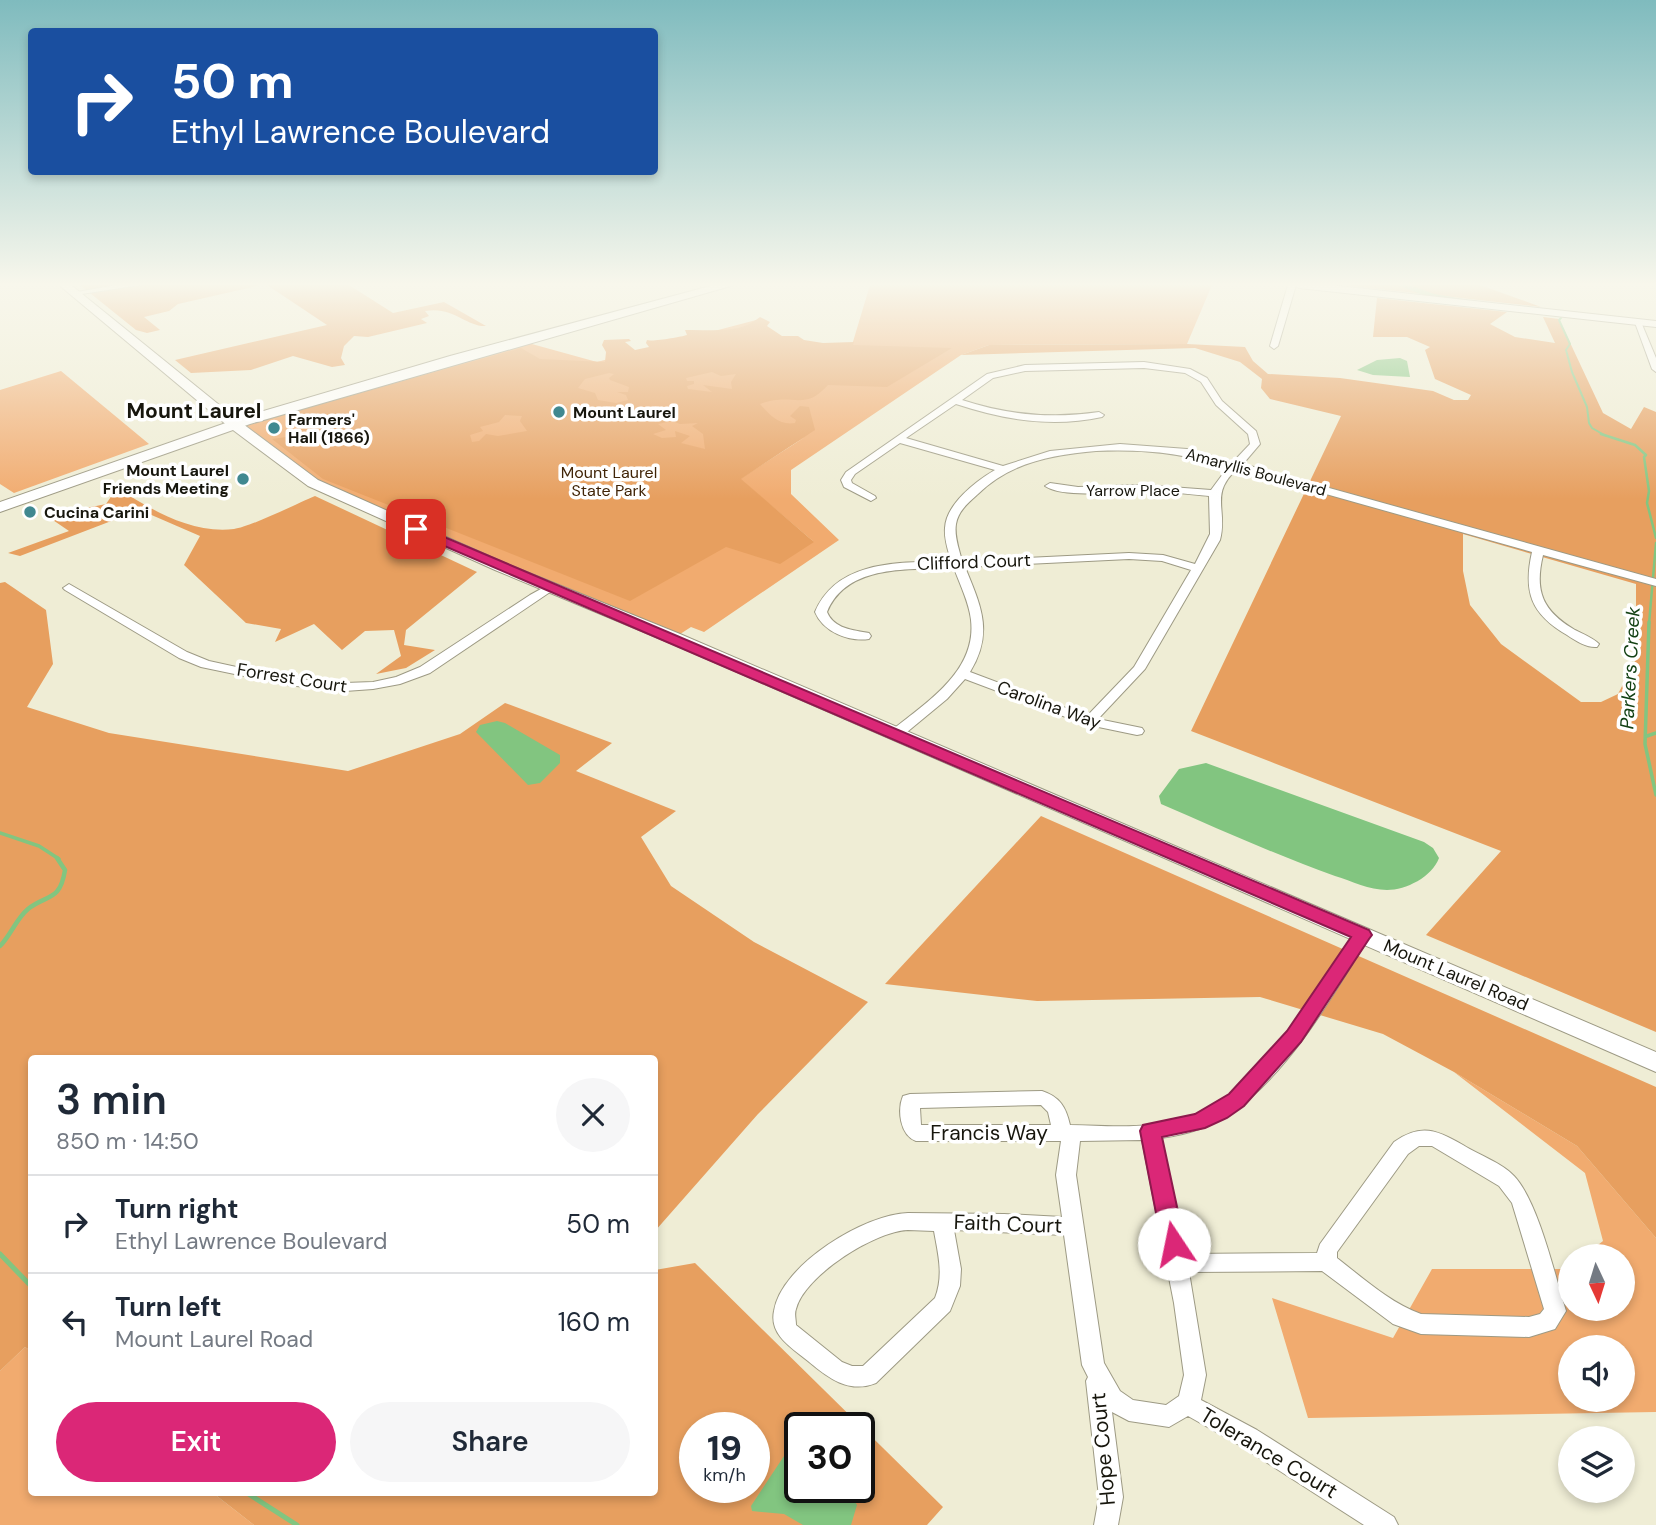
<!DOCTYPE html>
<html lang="en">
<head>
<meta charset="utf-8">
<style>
	:root { --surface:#fff; --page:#f6f6f7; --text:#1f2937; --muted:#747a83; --line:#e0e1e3; --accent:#db2777 }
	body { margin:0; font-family:"DM Sans",sans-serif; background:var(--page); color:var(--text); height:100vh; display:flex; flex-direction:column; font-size:26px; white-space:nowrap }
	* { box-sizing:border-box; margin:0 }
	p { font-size:23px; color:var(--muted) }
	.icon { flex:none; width:38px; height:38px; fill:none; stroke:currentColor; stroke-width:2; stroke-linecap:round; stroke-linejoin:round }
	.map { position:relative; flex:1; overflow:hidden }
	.drawer { position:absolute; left:28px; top:1055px; width:630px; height:441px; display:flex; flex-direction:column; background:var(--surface); border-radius:7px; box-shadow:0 4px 10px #0003 }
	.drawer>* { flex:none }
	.guide { position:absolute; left:28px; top:28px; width:630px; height:147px; border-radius:7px; box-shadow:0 4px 10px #0003; background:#1a4fa0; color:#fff; overflow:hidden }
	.needle { width:46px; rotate:176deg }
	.fabs { position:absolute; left:1558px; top:1244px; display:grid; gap:14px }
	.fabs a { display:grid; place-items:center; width:77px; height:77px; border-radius:50%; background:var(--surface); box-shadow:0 4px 10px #0003; font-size:35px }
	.speed { position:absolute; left:679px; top:1412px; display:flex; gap:14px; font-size:35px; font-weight:700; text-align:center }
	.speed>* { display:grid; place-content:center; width:91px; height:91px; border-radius:50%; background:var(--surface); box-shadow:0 4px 10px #0003; line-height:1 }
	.speed small { font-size:18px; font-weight:400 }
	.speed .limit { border:4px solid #111; border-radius:10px; background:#fff; color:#111 }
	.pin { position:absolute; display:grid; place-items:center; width:60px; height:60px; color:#fff; margin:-30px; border-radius:14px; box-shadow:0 4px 10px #0006 }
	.me { position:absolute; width:77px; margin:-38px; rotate:349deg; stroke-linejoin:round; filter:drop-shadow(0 0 5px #0008) }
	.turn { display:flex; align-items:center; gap:24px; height:147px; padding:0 28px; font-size:32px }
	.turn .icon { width:91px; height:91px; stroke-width:2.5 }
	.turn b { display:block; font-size:49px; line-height:60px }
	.round { display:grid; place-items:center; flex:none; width:74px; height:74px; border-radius:37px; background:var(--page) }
	.headline { display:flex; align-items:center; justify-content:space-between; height:119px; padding:0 28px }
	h1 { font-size:42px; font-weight:600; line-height:52px }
	.action { display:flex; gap:14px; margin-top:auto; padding:14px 28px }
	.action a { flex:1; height:80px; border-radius:42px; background:var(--accent); color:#fff; font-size:28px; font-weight:600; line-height:80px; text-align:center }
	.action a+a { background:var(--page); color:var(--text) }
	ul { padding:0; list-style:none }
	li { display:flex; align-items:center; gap:21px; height:98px; padding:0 28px; border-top:2px solid var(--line) }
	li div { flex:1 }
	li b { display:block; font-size:26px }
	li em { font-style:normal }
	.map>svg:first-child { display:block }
	.green { fill:#f1ab6f; fill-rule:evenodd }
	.forest { fill:#e79f5f; fill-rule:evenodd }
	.water { fill:#82c580 }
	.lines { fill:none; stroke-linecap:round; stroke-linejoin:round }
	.stream-far4 { stroke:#82c580; stroke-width:2 }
	.stream-far3 { stroke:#82c580; stroke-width:2.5 }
	.stream-far2 { stroke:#82c580; stroke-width:3.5 }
	.stream-far1 { stroke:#82c580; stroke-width:4.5 }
	.stream { stroke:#82c580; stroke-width:5 }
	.canal { fill:#82c580; fill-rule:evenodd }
	.street-casing { stroke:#9d9a84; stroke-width:2 }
	.secondary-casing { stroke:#9d9a84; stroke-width:2 }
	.primary-casing { stroke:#9d9a84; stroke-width:2 }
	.street { fill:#fff; fill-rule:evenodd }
	.secondary { fill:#fff; fill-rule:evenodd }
	.primary { fill:#fff; fill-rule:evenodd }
	.route { fill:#db2777; stroke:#8e194d; stroke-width:2 }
	.poi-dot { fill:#408890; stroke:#fff; stroke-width:2.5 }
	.labels { text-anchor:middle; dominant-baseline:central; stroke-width:7; stroke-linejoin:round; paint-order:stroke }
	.far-poi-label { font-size:16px; font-weight:bold; fill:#17160d; stroke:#fff; text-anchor:start }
	.far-park-label { font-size:16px; fill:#402407; stroke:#fff }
	.far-street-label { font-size:16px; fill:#17160d; stroke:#fff }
	.street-label { font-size:18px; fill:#17160d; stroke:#fff }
	.water-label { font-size:19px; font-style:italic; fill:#134114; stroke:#fff }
	.far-district-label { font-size:21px; font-weight:bold; fill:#17160d; stroke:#fff }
	.near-street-label { font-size:21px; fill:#17160d; stroke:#fff }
</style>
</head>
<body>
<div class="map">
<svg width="1656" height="1525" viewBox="0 0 1656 1525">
	<rect width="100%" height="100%" fill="#efedd5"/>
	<g class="green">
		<path d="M870 285H1212L1187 344 989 345 961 355 791 470V494L839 540 704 632 691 627 674 638 313 483 234 424 521 341 597 362 756 320 768 342 852 345ZM805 437 740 479 814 542 730 482Z"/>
		<polygon points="61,371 149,444 14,493 0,484 0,390"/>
		<path d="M1454 1072 1577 1146 1656 1238V1412L1308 1418 1272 1298 1393 1338 1432 1269H1567L1570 1267V1309H1622V1256H1584L1603 1241 1585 1173ZM1570 1348H1622V1400H1570Z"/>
		<polygon points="25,1347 31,1351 32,1493 213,1493 254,1525 0,1525 0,1371"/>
	</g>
	<g class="forest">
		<polygon points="80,285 261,285 178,304 169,311 144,317 160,330 147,333 136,330"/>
		<path d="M267 285H349L393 313 444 302 486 326C466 327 454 306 425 311L429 316 421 319 427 323 368 337 354 336 344 346 341 358 345 365 332 367 293 356 251 370 191 373 175 360 327 325Z"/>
		<polygon points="1343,285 1480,285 1541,307"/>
		<path d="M1377 298 1507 312 1490 324 1515 337 1555 343 1543 317 1559 319 1603 413 1631 429 1644 407 1656 412V1032L1426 935 1501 851 1191 731 1341 416 1270 399 1261 388 1262 379 1240 362 1195 348 961 355 989 345 1187 344 1245 347 1253 361 1268 374 1340 378 1433 391 1454 400H1468L1471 395 1435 379 1425 350 1430 347 1407 337H1373ZM1463 534 1636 584V659L1618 694 1601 702H1581L1501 644 1470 605 1463 571Z"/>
		<path d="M760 317 770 322 767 326 782 336H798L804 340 823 343 854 342 853 345 952 348 887 387 828 385C803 413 793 391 760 404 769 414 779 426 795 423L796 420 790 416 800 406 809 407 815 430 741 479 814 542 780 564 726 547 630 601 323 479 272 439 286 437 311 424 296 411 521 348 540 359 605 362 606 352 602 345 604 340 629 339 631 341 625 342 635 350 649 347 646 343 647 340C653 342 680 337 687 335L685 330C711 329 739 335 760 317ZM712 372 721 376 736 374 731 382 732 389 703 385 712 392 688 389 687 386 694 384V381H687L686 378ZM609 373 614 374 609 378 610 380 629 387 628 392H617L626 395 628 400 616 403 598 400 595 393 578 388 585 379ZM505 415 522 416 520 421 527 431 498 436 486 434 479 441 472 442 470 435 483 431 480 427 499 422ZM672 421 680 424 698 423 692 426 703 434 705 449 681 443 690 436 675 431 676 437 662 438 653 434 666 430 658 424Z"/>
		<path d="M117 488C151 509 190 534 234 529 250 527 296 504 315 496L477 572 406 630 404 645 435 650 406 668 376 674 401 656 394 630 365 631 342 650 314 624 275 642 281 629 246 623 184 565 200 536 140 510 20 556 8 553 69 531 47 516 106 504Z"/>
		<polygon points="5,582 46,610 53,664 27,707 109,733 348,771 460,734 505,703 612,743 576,771 676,811 641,837 671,886 754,942 868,1002 758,1114 655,1231 654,1059 32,1059 31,1351 25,1347 0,1371 0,583"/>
		<polygon points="1041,816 1656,1087 1656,1238 1577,1146 1454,1072 1383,1034 1260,997 1037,1001 885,984"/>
		<path d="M695 1263 943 1507 927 1525H254L213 1493H654L655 1270ZM695 1428H754V1488H695ZM800 1428H859V1488H800Z"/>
	</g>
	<g class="water">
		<polygon points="1400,358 1407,361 1410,377 1373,375 1357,370 1377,360"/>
		<polygon points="497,721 505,723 560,755 560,763 540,783 528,785 476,732 480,725"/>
		<path d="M1206 763 1424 842 1433 848 1439 858C1432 877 1406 890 1387 890 1369 890 1352 881 1335 876 1276 855 1219 829 1161 804L1159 796 1179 769Z"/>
		<polygon points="800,1448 800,1488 846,1488 857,1505 851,1525 803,1525 784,1514 752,1511 751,1506 786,1453"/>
	</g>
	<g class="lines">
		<polyline class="stream-far4" points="1561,318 1559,320 1570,344 1566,350 1572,372 1587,407 1589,423 1592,428 1606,436"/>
		<g class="stream-far3">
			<polyline points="1601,434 1635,445 1646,455 1644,457 1649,491 1647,503 1656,538"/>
			<polyline points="1649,624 1656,543"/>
		</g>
		<g class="stream-far2">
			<polyline points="1649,622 1645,744 1656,795"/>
			<polyline points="1647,736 1656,733"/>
			<polyline points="0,833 39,846 59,859"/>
		</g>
		<path class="stream-far1" d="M0 946C11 935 16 919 28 909 47 894 60 902 65 870L57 858"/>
		<g class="stream">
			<polyline points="0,1254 32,1287"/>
			<polyline points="247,1493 297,1525"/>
		</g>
		<polygon class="canal" points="1398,285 1410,285 1434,294 1469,300 1465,302 1430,298"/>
		<defs>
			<g id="street">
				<polygon points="117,285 140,285 75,295 71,293"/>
				<polygon points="1288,285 1296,285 1278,346 1274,349 1270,346"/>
				<polygon points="1634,320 1641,322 1656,358 1656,372 1652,369"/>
				<path d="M1144 362 1190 369 1207 378 1222 401 1256 431 1260 444 1243 464 1656 579V586L1543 555C1534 592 1543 611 1575 630 1583 634 1593 638 1599 644L1597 647C1587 648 1576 641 1567 635 1531 614 1523 592 1532 552L1237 469C1209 494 1228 510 1220 540L1145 669 1098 719 1142 728 1144 731 1142 734 1137 735 1084 724 965 679 947 699 901 737H891L889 734 891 731C925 703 977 672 971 620 969 602 960 585 954 568 911 570 847 563 827 612 834 629 853 630 869 633L871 636 869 639C849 642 823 632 815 612 838 558 903 563 951 561 948 550 944 539 945 528 946 504 976 481 995 470L900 443 855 474 851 480 852 483 875 496 876 498 871 501 844 487 841 480 846 472 987 374 1025 365ZM1144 368 1185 373 1201 382 1216 405 1248 434 1250 444 1233 462 1187 449 1120 444 1050 451 1003 466 906 438 956 404C1004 420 1052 428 1102 417L1104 415 1099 412C1051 419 1008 415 962 400L993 378 1025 371ZM1096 451C1146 449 1180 453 1228 467L1211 490 1144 485 1078 487 1050 483 1045 486C1064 499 1119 491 1143 491 1165 491 1187 494 1209 496L1210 534 1195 564 1163 555 1129 553 962 561C959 549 954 536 956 524 958 511 969 502 978 494 1011 462 1052 455 1096 451ZM1129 559 1162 561 1191 570 1134 667 1087 716 970 672C994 633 981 606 965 567Z"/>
				<polygon points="69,584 187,652 209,661 287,678 345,683 373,682 396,677 420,667 530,595 550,584 556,588 430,673 400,684 373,689 345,691 287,685 201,667 179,658 65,590 63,588"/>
				<path d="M1362 929 1368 931 1370 935C1334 994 1289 1073 1231 1113 1211 1127 1185 1135 1161 1138L1185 1254 1317 1253 1320 1244 1394 1142C1421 1123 1437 1130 1463 1145 1479 1155 1502 1163 1514 1176 1538 1201 1555 1276 1566 1311L1555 1329 1529 1337 1421 1334 1393 1324 1322 1271 1189 1272 1206 1375 1201 1400 1257 1430 1394 1517 1398 1525H1364L1241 1446 1188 1416 1169 1427 1129 1421 1112 1412 1123 1497 1118 1525H1094L1099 1497 1086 1381 1088 1377 1082 1365 1064 1235 954 1230 961 1269 960 1286 950 1311 876 1383C849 1394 828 1378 808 1361 792 1348 769 1335 774 1311 781 1265 865 1214 908 1213L1004 1214 1062 1217 1056 1175 1061 1141H916C900 1135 897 1110 903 1096L910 1094 1042 1091C1060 1097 1066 1107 1070 1125 1110 1126 1154 1130 1192 1116 1260 1091 1317 990 1356 931ZM1041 1105 1048 1112 1051 1125H921L920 1108ZM1142 1140 1174 1303 1184 1375 1179 1396 1166 1405 1133 1400 1120 1391 1104 1363 1076 1175 1080 1141ZM1419 1146H1432L1499 1186 1512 1203 1544 1309 1540 1314 1529 1317 1421 1314C1390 1303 1363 1278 1337 1258V1252L1408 1154ZM908 1230 934 1231C938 1254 944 1275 935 1298L863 1366H852L842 1362 796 1325C796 1319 794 1314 796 1309 804 1276 875 1231 908 1230Z"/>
			</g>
			<g id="secondary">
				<polygon points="59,285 71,285 239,421 318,480 507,564 680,634 1656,1052 1656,1072 668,642 495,570 308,486 229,427"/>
				<polygon points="1294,285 1330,285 1656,321 1656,327 1299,288"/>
			</g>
			<polygon id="primary" points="714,285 734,285 250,424 0,512 0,502 240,418 450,356"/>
		</defs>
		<use href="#street" class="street-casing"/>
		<use href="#secondary" class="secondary-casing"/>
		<use href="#primary" class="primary-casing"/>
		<use href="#street" class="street"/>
		<use href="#secondary" class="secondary"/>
		<use href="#primary" class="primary"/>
	</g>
	<linearGradient id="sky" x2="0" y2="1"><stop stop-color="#7fbbbe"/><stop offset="0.57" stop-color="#f8f7ec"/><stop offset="1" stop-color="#f8f7ec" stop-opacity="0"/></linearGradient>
	<rect width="1656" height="499" fill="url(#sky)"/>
	<polygon class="route" points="416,525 1369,930 1372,935 1369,939 1301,1042 1244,1106 1227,1118 1205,1128 1162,1137 1185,1244 1182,1251 1174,1254 1166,1251 1162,1244 1140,1131 1143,1125 1195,1114 1229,1094 1287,1031 1351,937 412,532 412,526"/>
	<g class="poi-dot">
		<circle cx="559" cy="412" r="7"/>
		<circle cx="274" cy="428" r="7"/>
		<circle cx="243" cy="479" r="7"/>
		<circle cx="30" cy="512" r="7"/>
	</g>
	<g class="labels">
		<g class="far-poi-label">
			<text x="573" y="412">Mount Laurel</text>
			<text x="288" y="419">Farmers'<tspan x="288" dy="18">Hall (1866)</tspan></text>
			<text x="229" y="470" text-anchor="end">Mount Laurel<tspan x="229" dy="18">Friends Meeting</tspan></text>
			<text x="44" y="512">Cucina Carini</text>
		</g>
		<g class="far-park-label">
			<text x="609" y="472">Mount Laurel<tspan x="609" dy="18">State Park</tspan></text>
		</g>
		<g class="far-street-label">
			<text transform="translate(1256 472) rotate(15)">Amaryllis Boulevard</text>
			<text x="1133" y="490">Yarrow Place</text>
		</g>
		<g class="street-label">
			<text transform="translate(974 562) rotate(-2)">Clifford Court</text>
			<text transform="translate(292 678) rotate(9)">Forrest Court</text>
			<text transform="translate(1049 705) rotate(20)">Carolina Way</text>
			<text transform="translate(1456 975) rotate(23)">Mount Laurel Road</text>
		</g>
		<g class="water-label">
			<text transform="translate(1630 668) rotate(-87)">Parkers Creek</text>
		</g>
		<g class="far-district-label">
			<text x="194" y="411">Mount Laurel</text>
		</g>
		<g class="near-street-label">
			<text x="989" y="1133">Francis Way</text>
			<text transform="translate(1008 1224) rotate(2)">Faith Court</text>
			<text transform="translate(1103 1449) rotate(-95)">Hope Court</text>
			<text transform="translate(1269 1453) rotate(31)">Tolerance Court</text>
		</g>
	</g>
</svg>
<div class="fabs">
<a><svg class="needle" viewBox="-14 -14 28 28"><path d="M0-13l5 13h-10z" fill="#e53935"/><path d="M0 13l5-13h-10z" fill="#747a83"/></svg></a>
<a><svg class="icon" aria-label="sound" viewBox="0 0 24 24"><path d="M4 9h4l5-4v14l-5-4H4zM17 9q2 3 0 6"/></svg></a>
<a><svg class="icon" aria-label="layers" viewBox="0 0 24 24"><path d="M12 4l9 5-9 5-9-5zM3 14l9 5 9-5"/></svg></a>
</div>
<div class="speed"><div>19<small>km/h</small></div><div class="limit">30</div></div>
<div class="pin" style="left:416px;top:529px;background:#d93025"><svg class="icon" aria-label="arrive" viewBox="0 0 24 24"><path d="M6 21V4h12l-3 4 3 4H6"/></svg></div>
<svg class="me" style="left:1174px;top:1244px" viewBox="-20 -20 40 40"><circle r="19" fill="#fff"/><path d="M0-13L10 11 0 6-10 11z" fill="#db2777"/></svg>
<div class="guide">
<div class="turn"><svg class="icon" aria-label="right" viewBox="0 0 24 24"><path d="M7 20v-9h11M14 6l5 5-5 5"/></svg><div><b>50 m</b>Ethyl Lawrence Boulevard</div></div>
</div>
<section class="drawer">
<div class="headline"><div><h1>3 min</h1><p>850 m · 14:50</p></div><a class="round"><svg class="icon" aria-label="close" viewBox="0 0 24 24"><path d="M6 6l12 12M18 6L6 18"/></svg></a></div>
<ul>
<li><svg class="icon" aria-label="right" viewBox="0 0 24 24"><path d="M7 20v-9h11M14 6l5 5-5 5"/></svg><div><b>Turn right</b><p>Ethyl Lawrence Boulevard</p></div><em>50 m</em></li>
<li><svg class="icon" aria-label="left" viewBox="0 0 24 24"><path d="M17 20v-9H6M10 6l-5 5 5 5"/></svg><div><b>Turn left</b><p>Mount Laurel Road</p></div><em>160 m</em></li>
</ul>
<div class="action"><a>Exit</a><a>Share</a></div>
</section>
</div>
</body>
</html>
